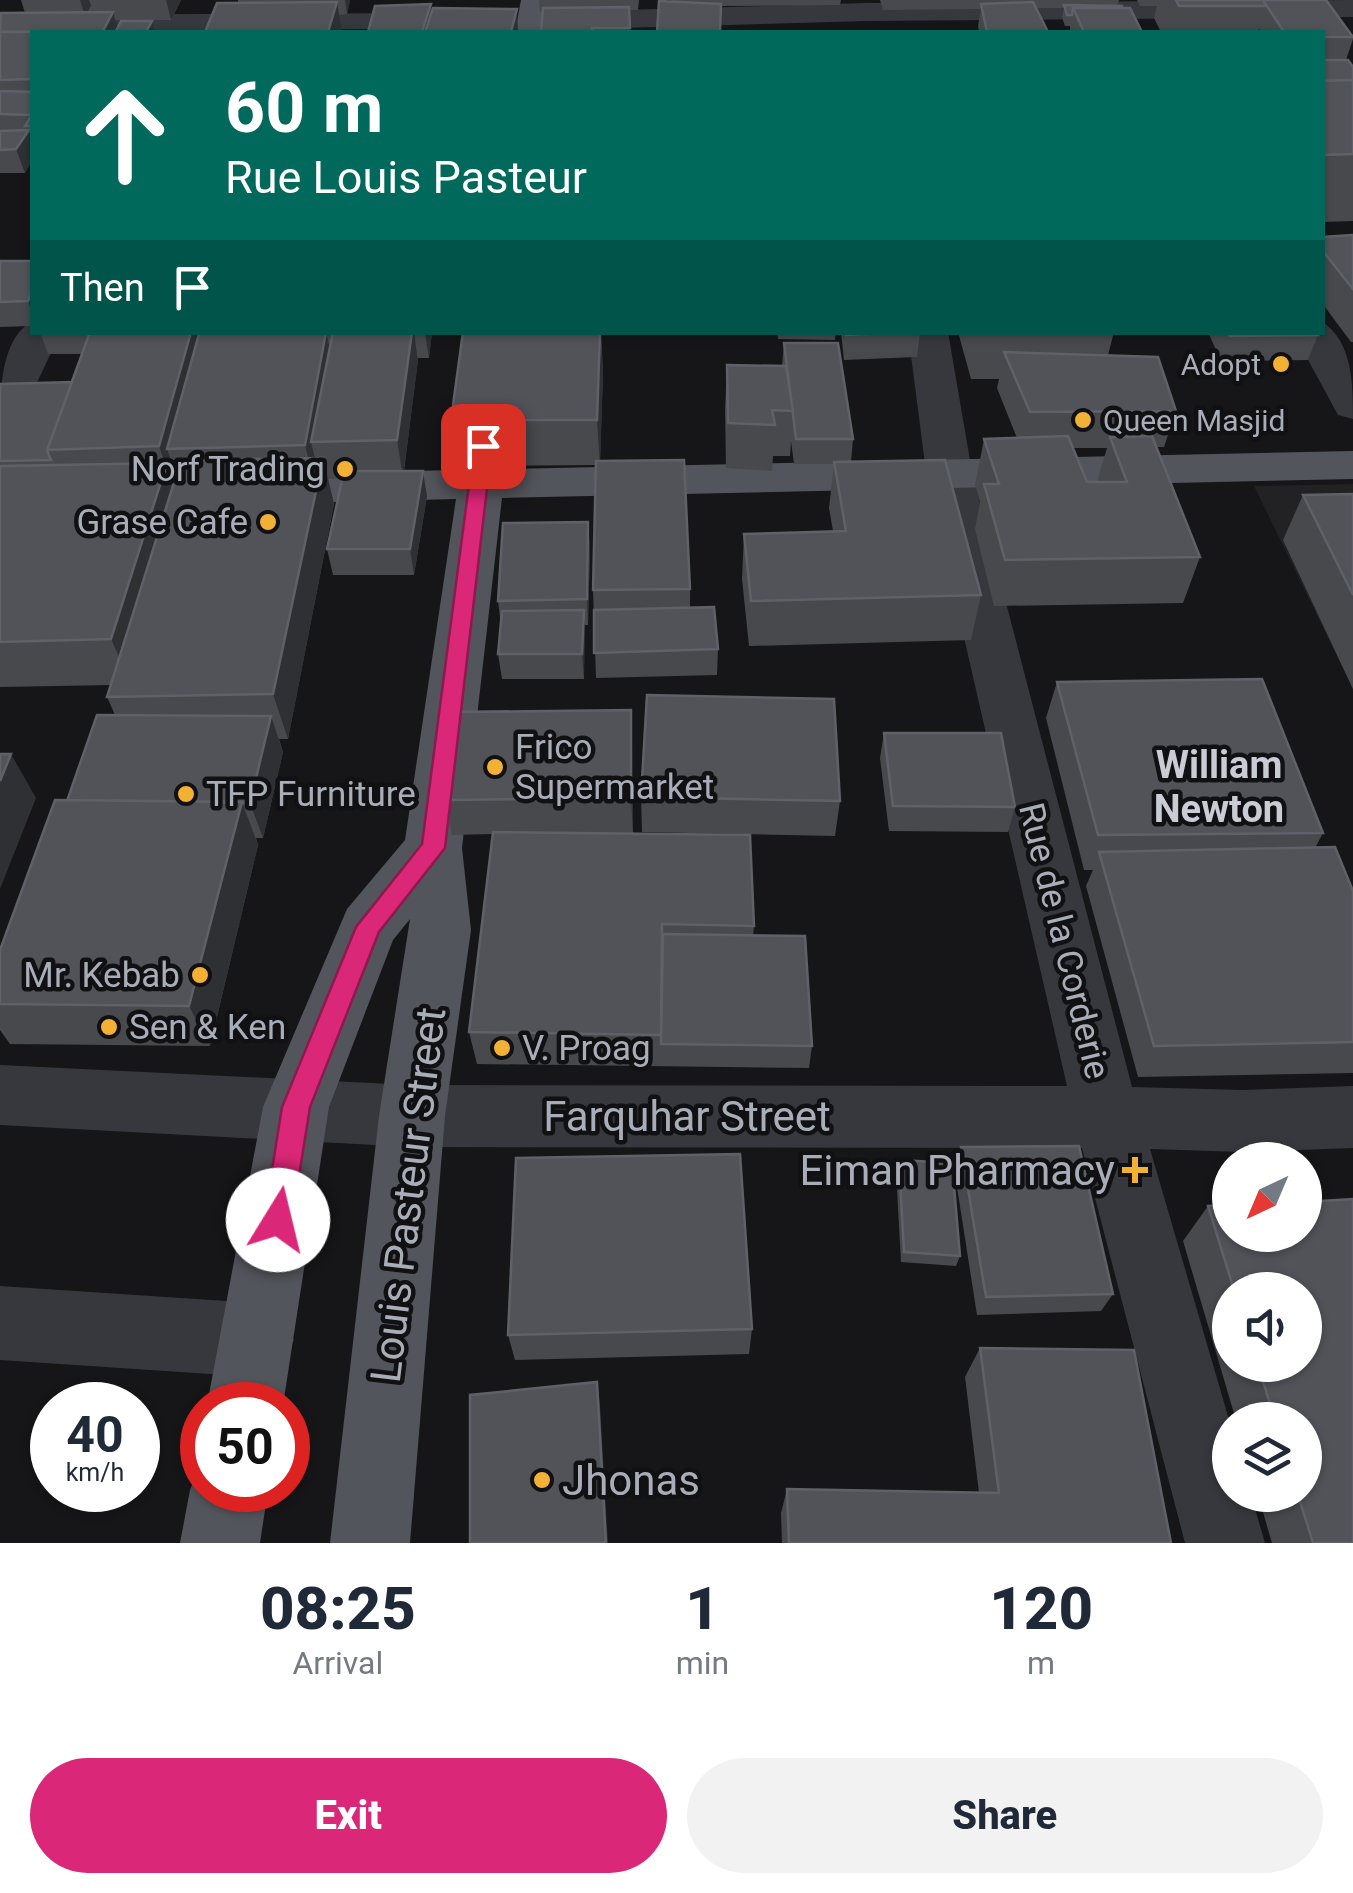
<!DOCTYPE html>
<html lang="en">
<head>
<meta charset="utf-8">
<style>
	:root { --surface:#fff; --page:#f2f2f3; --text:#1f2937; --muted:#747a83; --accent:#db2777 }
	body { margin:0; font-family:Roboto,sans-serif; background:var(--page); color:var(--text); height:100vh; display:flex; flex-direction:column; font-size:38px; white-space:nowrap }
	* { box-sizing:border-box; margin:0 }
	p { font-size:32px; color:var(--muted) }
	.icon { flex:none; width:55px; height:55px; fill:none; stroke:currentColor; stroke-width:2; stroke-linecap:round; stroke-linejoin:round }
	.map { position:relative; height:1543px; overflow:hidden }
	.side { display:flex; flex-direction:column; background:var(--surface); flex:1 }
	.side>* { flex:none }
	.banner { position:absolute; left:30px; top:30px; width:1295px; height:305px; border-radius:0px; box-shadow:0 2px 8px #0004; background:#00695c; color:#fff; overflow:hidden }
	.needle { width:65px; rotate:224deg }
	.tools { position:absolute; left:1212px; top:1142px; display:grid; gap:20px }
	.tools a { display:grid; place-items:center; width:110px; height:110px; border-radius:50%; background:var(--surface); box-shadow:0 2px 8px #0004; font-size:50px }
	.speed { position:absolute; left:30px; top:1382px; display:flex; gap:20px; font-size:50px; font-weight:700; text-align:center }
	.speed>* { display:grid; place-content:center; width:130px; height:130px; border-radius:50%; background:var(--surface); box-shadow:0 2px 8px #0004; line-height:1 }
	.speed small { font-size:25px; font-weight:400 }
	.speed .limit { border:15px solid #d22; background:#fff; color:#111 }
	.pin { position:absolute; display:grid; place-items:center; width:85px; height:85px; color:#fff; margin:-42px; border-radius:20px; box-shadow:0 5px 15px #0006 }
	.me { position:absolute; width:110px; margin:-55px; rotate:9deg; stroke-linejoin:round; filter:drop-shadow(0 0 8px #0008) }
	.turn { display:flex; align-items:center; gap:35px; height:210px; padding:0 30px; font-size:45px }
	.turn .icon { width:130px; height:130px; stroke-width:2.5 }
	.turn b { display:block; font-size:70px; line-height:85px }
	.then { display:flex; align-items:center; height:95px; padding:0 30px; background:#0003; gap:20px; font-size:38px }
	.eta { display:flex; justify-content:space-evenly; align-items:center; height:170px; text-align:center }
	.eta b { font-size:60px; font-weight:800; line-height:70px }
	.cta { display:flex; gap:20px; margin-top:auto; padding:20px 30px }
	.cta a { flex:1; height:115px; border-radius:60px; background:var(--accent); color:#fff; font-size:40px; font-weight:800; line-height:115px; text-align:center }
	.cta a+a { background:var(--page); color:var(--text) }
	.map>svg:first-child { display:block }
	.built { fill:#222225 }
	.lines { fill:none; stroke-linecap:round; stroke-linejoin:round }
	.minor { fill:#37383d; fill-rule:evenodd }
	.major { fill:#53555c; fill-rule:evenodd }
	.wall { fill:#47494d; fill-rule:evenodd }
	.shaded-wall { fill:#2f3033 }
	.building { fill:#525359; stroke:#5f6168; stroke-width:2.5 }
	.route { fill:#db2777; stroke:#8e194d; stroke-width:2.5 }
	.poi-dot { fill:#f2b134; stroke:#111113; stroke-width:4 }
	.labels { text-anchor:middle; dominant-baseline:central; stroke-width:9; stroke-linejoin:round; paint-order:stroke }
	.far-poi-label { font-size:30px; fill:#a8adb8; stroke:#111113; text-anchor:end }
	.poi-label { font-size:35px; fill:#a8adb8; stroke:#111113; text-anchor:start }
	.street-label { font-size:35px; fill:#a8adb8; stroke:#111113 }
	.neighbourhood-label { font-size:38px; font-weight:bold; fill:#c9ccd4; stroke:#111113 }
	.near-street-label { font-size:42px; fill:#a8adb8; stroke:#111113 }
	.near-poi-label { font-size:42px; fill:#a8adb8; stroke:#111113; text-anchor:end }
</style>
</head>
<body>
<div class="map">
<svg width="1353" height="1543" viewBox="0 0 1353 1543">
	<rect width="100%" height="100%" fill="#161618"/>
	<polygon class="built" points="1353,484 1353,689 1254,486"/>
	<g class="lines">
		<g class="minor">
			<polygon points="1353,0 1353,17 866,21 553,30 542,27 538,21 542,15 553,12 866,3"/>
			<polygon points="447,13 458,16 462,22 458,28 0,33 0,15"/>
			<path d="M32 322V332H61L22 414 15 423 0 427C0 396 0 338 32 322Z"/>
			<path d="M1322 322C1353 341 1353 386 1353 419L1338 415 1293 332H1322Z"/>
			<polygon points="908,332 948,332 972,472 1132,1087 1243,1090 1353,1086 1353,1148 1243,1152 1150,1149 1230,1423 1230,1495 1251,1495 1265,1543 1185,1543 1082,1148 412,1147 0,1125 0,1065 412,1085 1067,1086 926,472"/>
			<polygon points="0,1286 257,1303 283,1314 294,1340 283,1366 257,1377 0,1360"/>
		</g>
		<g class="major">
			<polygon points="521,0 551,0 545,32 515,32"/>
			<polygon points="469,332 509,332 504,469 1353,451 1353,479 502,498 462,848 471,930 445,1116 410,1543 330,1543 379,1116 410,919 393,940 329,1107 283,1405 207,1405 263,1107 347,909 405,840 456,499 258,504 242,499 235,489 242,479 258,474 459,470"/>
			<polygon points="201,1462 202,1490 268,1490 260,1543 180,1543 190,1490"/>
		</g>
	</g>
	<g class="wall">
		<polygon points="21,0 181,0 171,20 115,20 117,28 152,21 155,32 32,32 32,161 25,173 0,173 0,15 25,13"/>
		<polygon points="238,0 350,0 347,14 339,15 238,3"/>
		<polygon points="539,0 639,0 638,10 629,10 630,32 541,32 543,12 540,12"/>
		<polygon points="671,0 841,0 840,5 721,6 671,2"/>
		<polygon points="880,0 1119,0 1117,6 1142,32 1070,32 1070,26 1065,26 1062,17 1064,8 1036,8 1048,32 979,32 978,26 981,9 883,10"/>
		<polygon points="1137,0 1326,0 1353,36 1353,39 1346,60 1322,60 1322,32 1262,32 1259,29 1258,32 1161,32 1154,18 1157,6 1140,6"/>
		<polygon points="1322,60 1353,67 1353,221 1322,222"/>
		<polygon points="1353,235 1353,342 1351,342 1322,303 1322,237"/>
		<polygon points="0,261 32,261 32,326 0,327"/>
		<polygon points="40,332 197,332 198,337 432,332 429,358 418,358 404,471 427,496 414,575 333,575 327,549 342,478 328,479 334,504 288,739 279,739 283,752 263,838 256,838 258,845 210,1046 10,1044 0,1030 0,1004 67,801 115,715 107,697 111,685 0,687 0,384 72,382 82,354 48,354"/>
		<polygon points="601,332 603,373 600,461 690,589 690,607 718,649 717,675 596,678 593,590 596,465 467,466 459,450 453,405"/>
		<polygon points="777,332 836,332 835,340 778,339"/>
		<polygon points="841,332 920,332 917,357 844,360"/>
		<path d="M958 332H1114L1108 355 1176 411 1164 447H1156L1200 557 1183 603 994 606 975 529 980 502 975 485 984 439 1017 438 997 388 999 379H971ZM1073 448H1107L1097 482H1087Z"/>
		<polygon points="1208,332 1317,332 1318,335 1308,360 1221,361"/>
		<polygon points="784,343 853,439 851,462 981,595 971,640 749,646 742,579 744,534 833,531 829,508 834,464 794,464 791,441 790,456 773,456 772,471 726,468 725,410 727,365 782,366"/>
		<polygon points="1353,494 1353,689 1283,540 1303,495"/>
		<polygon points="588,522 590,548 588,625 584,625 584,679 502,679 498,654 501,625 498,601"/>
		<polygon points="1057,682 1323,833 1315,848 1353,891 1353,1073 1138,1077 1086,886 1093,870 1084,870 1046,718"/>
		<polygon points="631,710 633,833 582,833 754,926 753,936 812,1046 809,1068 477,1064 469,1032 493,834 452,835 445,800"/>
		<polygon points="884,733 1015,807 1008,832 889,831 880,758"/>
		<polygon points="641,797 840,801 835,836 642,832"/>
		<polygon points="961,1147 1113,1294 1101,1311 977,1315 954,1168"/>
		<polygon points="899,1160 960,1256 956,1266 901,1262 896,1171"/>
		<path d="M1353 1199V1543H1272L1258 1495H1305V1420H1236L1183 1241 1208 1206 1230 1205V1235H1305V1202ZM1230 1290H1305V1365H1230Z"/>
		<polygon points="752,1329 749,1354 515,1360 508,1335"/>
		<polygon points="980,1348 1171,1543 782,1543 781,1513 787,1489 979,1493 965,1377"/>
	</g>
	<g class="shaded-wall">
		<polygon points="80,0 89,0 91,6 85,16"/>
		<polygon points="166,0 181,0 171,20"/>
		<polygon points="345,0 350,0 347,14"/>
		<polygon points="337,2 342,32 328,32"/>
		<polygon points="431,4 434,26 432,32 422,32"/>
		<polygon points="517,9 518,32 511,32"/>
		<polygon points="113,12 119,32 102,32"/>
		<polygon points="152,21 155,32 146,32"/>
		<polygon points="29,130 32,141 32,161 25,173 16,149"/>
		<polygon points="32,292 32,313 28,301"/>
		<polygon points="191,332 197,332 205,359 167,449 175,471 173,479 183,509 131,684 111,639 166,466 159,446"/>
		<polygon points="326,332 334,366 311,442 317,467 314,481 305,445"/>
		<polygon points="412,332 414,332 418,362 403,477 397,440"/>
		<polygon points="432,332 429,358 425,333"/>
		<polygon points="600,332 603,373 600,465 597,420"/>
		<polygon points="323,458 334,504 288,739 273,694"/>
		<polygon points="423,471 427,496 414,575 410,549"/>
		<polygon points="588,522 590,548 588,625 587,599"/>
		<polygon points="584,610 585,636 584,679 582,654"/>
		<polygon points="631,710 632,745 633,833 631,798"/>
		<polygon points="271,716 283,752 263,838 250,803"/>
		<polygon points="11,754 36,798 0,889 0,781"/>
		<polygon points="242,802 258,845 210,1046 189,1006"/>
		<polygon points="597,1382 600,1405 608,1543 606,1543"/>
	</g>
	<g class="building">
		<polygon points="1176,0 1263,0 1266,6 1179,6"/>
		<polygon points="1263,0 1326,0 1353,37 1322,37 1322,32 1284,32"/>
		<polygon points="659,1 721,4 720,32 657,32"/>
		<polygon points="337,2 328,32 205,32 217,3"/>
		<polygon points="1033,2 1048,32 987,32 981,4"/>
		<polygon points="431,4 422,32 368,32 375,6"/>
		<polygon points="1064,5 1122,6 1122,8 1073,8 1072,15 1067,15"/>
		<polygon points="629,7 630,28 592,28 592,32 541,32 543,8"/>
		<polygon points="433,8 517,9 511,32 425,32"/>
		<polygon points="1073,8 1130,8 1142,32 1084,32"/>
		<polygon points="113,12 103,31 0,32 1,13"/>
		<polygon points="121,21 152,21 146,32 116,31"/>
		<polygon points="132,31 131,32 32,32 32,79 0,80 0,32"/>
		<polygon points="1322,60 1348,60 1353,67 1353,80 1322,81"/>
		<polygon points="1353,80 1353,154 1322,155 1322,81"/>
		<polygon points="0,91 32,92 32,115 0,114"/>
		<polygon points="32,115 32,126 25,126"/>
		<polygon points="29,130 16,149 0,150 0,131"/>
		<polygon points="1353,235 1353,289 1322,250 1322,237"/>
		<polygon points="0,261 32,261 32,292 28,301 0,302"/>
		<polygon points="90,332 191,332 159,446 47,450"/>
		<polygon points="210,332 259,332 209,334"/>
		<polygon points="259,332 326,332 305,445 167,449 199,334"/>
		<polygon points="333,332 412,332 397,440 311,442"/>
		<polygon points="463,332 600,332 597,420 461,420 453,405"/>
		<polygon points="846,332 908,332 846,335"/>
		<polygon points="1228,332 1317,332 1318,335 1230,336"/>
		<polygon points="784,343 838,343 853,439 796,439"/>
		<polygon points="1004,352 1158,357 1176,411 1030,412"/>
		<polygon points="727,365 786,366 793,411 772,410 775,425 728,423"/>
		<polygon points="72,382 47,450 51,460 0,461 0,384"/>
		<polygon points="1068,436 1087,482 1127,482 1110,437 1152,436 1200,557 1005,560 984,484 999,484 984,439"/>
		<polygon points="323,458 273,694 107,697 181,460"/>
		<polygon points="684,460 690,589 593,590 596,461"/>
		<polygon points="945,460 981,595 751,601 744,534 846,531 834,462"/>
		<polygon points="167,463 111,639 0,642 0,466"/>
		<polygon points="344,471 423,471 410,549 327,549"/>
		<polygon points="1353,494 1353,595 1303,495"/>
		<polygon points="588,522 587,599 498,601 503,523"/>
		<polygon points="714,607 718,649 594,653 594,610"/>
		<polygon points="584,610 582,654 498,654 502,611"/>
		<polygon points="1262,679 1323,833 1098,835 1057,682"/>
		<polygon points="647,695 834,699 840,801 641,797"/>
		<polygon points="631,710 631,798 445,800 455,712"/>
		<polygon points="97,715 271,716 250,803 241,803 242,802 67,801"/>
		<polygon points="884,733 1001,733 1015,807 893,806"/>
		<polygon points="0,754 11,754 0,781"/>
		<polygon points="55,800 242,802 189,1006 0,1004 0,950"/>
		<polygon points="493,832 750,835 754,926 662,924 661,1035 469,1032"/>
		<polygon points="1335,847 1353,891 1353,1042 1154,1046 1099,852"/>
		<polygon points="663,934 805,936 812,1046 661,1044"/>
		<polygon points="1079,1146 1113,1294 986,1297 961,1147"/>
		<polygon points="740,1154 752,1329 508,1335 516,1158"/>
		<polygon points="899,1160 952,1163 960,1256 904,1252"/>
		<polygon points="1353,1199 1353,1543 1313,1543 1298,1495 1305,1495 1305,1420 1275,1420 1258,1365 1305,1365 1305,1290 1234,1290 1208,1206 1230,1205 1230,1235 1305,1235 1305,1202"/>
		<polygon points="980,1348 1134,1350 1171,1543 789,1543 787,1489 999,1493"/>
		<polygon points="597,1382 606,1543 470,1543 470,1395"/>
	</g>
	<polygon class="route" points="483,441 492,446 445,848 379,932 310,1107 292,1220 288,1230 278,1234 268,1230 264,1220 282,1107 356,927 422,844 474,446"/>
	<g class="poi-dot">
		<circle cx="1281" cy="364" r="10"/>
		<circle cx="1083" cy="420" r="10"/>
		<circle cx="345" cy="469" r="10"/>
		<circle cx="268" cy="522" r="10"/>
		<circle cx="495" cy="767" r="10"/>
		<circle cx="186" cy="794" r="10"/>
		<circle cx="200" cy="975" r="10"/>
		<circle cx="109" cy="1027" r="10"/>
		<circle cx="502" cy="1048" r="10"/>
		<path d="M1130 1155h10v10h10v10h-10v10h-10v-10h-10v-10h10z"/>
		<circle cx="542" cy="1480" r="10"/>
	</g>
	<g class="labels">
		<g class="far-poi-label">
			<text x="1261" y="364">Adopt</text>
			<text x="1103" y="420" text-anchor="start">Queen Masjid</text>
		</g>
		<g class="poi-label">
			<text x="325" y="469" text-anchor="end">Norf Trading</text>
			<text x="248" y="522" text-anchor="end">Grase Cafe</text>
			<text x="515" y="747">Frico<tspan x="515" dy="40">Supermarket</tspan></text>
			<text x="206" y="794">TFP Furniture</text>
			<text x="180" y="975" text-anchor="end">Mr. Kebab</text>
			<text x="129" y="1027">Sen &amp; Ken</text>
			<text x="522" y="1048">V. Proag</text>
		</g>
		<g class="street-label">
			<text transform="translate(1064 941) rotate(76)">Rue de la Corderie</text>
		</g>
		<g class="neighbourhood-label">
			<text x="1219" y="765">William<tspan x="1219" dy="44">Newton</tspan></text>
		</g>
		<g class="near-street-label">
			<text x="687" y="1116">Farquhar Street</text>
			<text transform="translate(408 1195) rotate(-83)">Louis Pasteur Street</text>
		</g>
		<g class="near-poi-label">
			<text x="1115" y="1170">Eiman Pharmacy</text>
			<text x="562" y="1480" text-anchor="start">Jhonas</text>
		</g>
	</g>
</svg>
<div class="tools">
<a><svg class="needle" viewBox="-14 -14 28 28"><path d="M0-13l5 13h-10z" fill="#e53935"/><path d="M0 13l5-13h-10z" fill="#747a83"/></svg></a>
<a><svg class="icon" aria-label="sound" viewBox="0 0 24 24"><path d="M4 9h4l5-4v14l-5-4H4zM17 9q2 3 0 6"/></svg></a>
<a><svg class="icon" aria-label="layers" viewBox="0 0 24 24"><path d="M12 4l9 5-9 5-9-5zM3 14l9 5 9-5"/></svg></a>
</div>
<div class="speed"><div>40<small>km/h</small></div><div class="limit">50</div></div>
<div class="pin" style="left:483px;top:446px;background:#d93025"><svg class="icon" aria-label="arrive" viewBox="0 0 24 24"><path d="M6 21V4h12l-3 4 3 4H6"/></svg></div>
<svg class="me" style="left:278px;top:1220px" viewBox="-20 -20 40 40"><circle r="19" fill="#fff"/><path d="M0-13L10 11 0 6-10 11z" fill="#db2777"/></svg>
<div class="banner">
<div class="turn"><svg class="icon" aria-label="ahead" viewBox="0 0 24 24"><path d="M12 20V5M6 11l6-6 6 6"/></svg><div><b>60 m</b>Rue Louis Pasteur</div></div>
<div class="then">Then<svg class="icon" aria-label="arrive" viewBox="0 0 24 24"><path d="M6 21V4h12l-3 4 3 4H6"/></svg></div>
</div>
</div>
<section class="side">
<div class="eta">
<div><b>08:25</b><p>Arrival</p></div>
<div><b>1</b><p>min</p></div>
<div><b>120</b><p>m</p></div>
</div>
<div class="cta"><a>Exit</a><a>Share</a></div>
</section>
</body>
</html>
